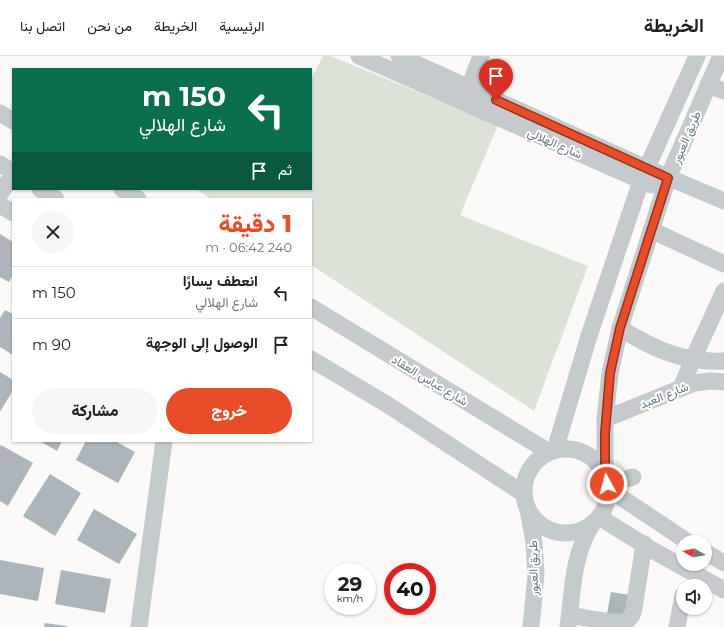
<!DOCTYPE html>
<html lang="ar">
<head>
<meta charset="utf-8">
<style>
	:root { --surface:#fff; --page:#f6f6f6; --text:#202124; --muted:#757577; --line:#e0e0e0; --accent:#e84d29 }
	body { margin:0; font-family:Montserrat,Vazirmatn,sans-serif; background:var(--page); color:var(--text); direction:rtl; height:100vh; display:flex; flex-direction:column; font-size:15px; white-space:nowrap }
	* { box-sizing:border-box; margin:0 }
	p { font-size:13px; color:var(--muted) }
	.icon { flex:none; width:22px; height:22px; fill:none; stroke:currentColor; stroke-width:2; stroke-linecap:round; stroke-linejoin:round }
	.map { position:relative; flex:1; overflow:hidden; direction:ltr }
	.side { position:absolute; left:12px; top:142px; width:300px; height:244px; display:flex; flex-direction:column; background:var(--surface); border-radius:0px; box-shadow:0 1px 3px #0004; direction:rtl }
	.side>* { flex:none }
	.top-card { position:absolute; left:12px; top:12px; width:300px; height:122px; border-radius:0px; box-shadow:0 1px 3px #0004; direction:rtl; background:#0b6e4f; color:#fff; overflow:hidden }
	.needle { width:26px; rotate:279deg }
	.fabs { position:absolute; left:676px; top:479px; display:grid; gap:8px }
	.fabs a { display:grid; place-items:center; width:36px; height:36px; border-radius:50%; background:var(--surface); box-shadow:0 1px 3px #0004; font-size:20px }
	.speed { position:absolute; left:324px; top:507px; display:flex; gap:8px; font-size:20px; font-weight:700; text-align:center }
	.speed>* { display:grid; place-content:center; width:52px; height:52px; border-radius:50%; background:var(--surface); box-shadow:0 1px 3px #0004; line-height:1 }
	.speed small { font-size:10px; font-weight:400 }
	.speed .limit { border:6px solid #d22; background:#fff; color:#111 }
	.pin { position:absolute; display:grid; place-items:center; width:34px; height:34px; color:#fff; margin:-41px -17px; border-radius:50% 50% 50% 0; rotate:-45deg; box-shadow:0 0 4px #0007 }
	.pin .icon { rotate:45deg }
	.me { position:absolute; width:44px; margin:-22px; rotate:353deg; stroke-linejoin:round; filter:drop-shadow(0 0 3px #0008) }
	.turn { display:flex; align-items:center; gap:14px; height:84px; padding:0 20px; font-size:18px }
	.turn .icon { width:52px; height:52px; stroke-width:2.5 }
	.turn b { display:block; font-size:28px; line-height:34px }
	.then { display:flex; align-items:center; height:38px; padding:0 20px; background:#0003; gap:8px; font-size:15px }
	.round { display:grid; place-items:center; flex:none; width:42px; height:42px; border-radius:21px; background:var(--page) }
	.overview { display:flex; align-items:center; justify-content:space-between; height:68px; padding:0 20px }
	h1 { font-size:24px; font-weight:800; line-height:30px; color:var(--accent) }
	.action { display:flex; gap:8px; margin-top:auto; padding:8px 20px }
	.action a { flex:1; height:46px; border-radius:24px; background:var(--accent); color:#fff; font-size:16px; font-weight:800; line-height:46px; text-align:center }
	.action a+a { background:var(--page); color:var(--text) }
	ul { padding:0; list-style:none }
	li { display:flex; align-items:center; gap:12px; height:52px; padding:0 20px; border-top:1px solid var(--line) }
	li div { flex:1 }
	li b { display:block; font-size:15px }
	li em { font-style:normal }
	header { display:flex; align-items:center; gap:24px; box-sizing:border-box; height:56px; padding:0 20px; background:var(--surface); border-bottom:1px solid var(--line) }
	header strong { font-size:19px }
	nav { display:flex; gap:22px; margin-inline-start:auto; font-size:14px }
	.map>svg:first-child { display:block }
	.green { fill:#dce2d8 }
	.building { fill:#abb5ba }
	.lines { fill:none; stroke-linecap:round; stroke-linejoin:round }
	.minor { stroke:#c5cacd; stroke-width:17 }
	.route-casing { stroke:#97321b; stroke-width:10 }
	.route { stroke:#e84d29; stroke-width:7 }
	.labels { text-anchor:middle; dominant-baseline:central; stroke-width:4; stroke-linejoin:round; paint-order:stroke }
	.street-label { font-size:12px; fill:#647783; stroke:#fff }
</style>
</head>
<body>
<header>
<strong>الخريطة</strong>
<nav><a>الرئيسية</a><a>الخريطة</a><a>من نحن</a><a>اتصل بنا</a></nav>
</header>
<div class="map">
<svg width="724" height="571" viewBox="0 0 724 571">
	<rect width="100%" height="100%" fill="#faf9f7"/>
	<polygon class="green" points="323,0 331,0 498,69 460,159 588,210 534,355 311,209 311,143 211,143 196,133 311,133 311,23"/>
	<g class="building">
		<polygon points="0,178 13,186 13,219 9,226 0,221"/>
		<polygon points="5,254 13,258 13,299 0,291 0,262"/>
		<polygon points="0,316 13,324 13,334 0,356"/>
		<polygon points="40,385 62,385 57,395"/>
		<polygon points="86,385 115,385 135,396 118,427 76,404"/>
		<polygon points="1,389 33,407 8,450 0,445 0,391"/>
		<polygon points="50,418 81,437 55,480 23,460"/>
		<polygon points="94,453 137,478 119,508 77,484"/>
		<polygon points="0,504 44,512 38,545 0,538"/>
		<polygon points="61,514 111,523 105,557 55,548"/>
		<polygon points="611,536 630,539 627,561 607,558"/>
		<polygon points="45,567 67,570 67,571 44,571"/>
	</g>
	<g class="lines">
		<g class="minor">
			<polyline points="359,0 651,129"/>
			<polyline points="399,0 646,112 724,145"/>
			<polyline points="708,29 724,35"/>
			<polyline points="469,32 481,0"/>
			<polyline points="0,57 13,65"/>
			<polyline points="0,108 13,116"/>
			<polyline points="40,133 56,143"/>
			<polyline points="122,133 138,143"/>
			<polyline points="0,138 13,118"/>
			<polyline points="0,149 13,157"/>
			<polyline points="651,174 724,208"/>
			<polyline points="311,251 549,396"/>
			<path d="M620 272C653 293 684 307 724 305"/>
			<polyline points="311,303 388,349 524,438"/>
			<polyline points="681,332 693,303 724,235"/>
			<polyline points="605,363 694,327 711,325 724,326"/>
			<circle cx="566" cy="435" r="42"/>
			<polyline points="555,394 589,280 641,125 697,0"/>
			<polyline points="605,420 605,363 610,317 620,272 668,122 721,0"/>
			<polyline points="607,428 633,421"/>
			<polyline points="607,432 688,486"/>
			<polyline points="528,454 534,486 536,519 531,571"/>
			<polyline points="599,461 654,495 724,534"/>
			<polyline points="705,496 724,507"/>
			<path d="M570 559C581 561 614 568 623 566 630 564 633 559 634 552L644 488"/>
			<polyline points="139,571 164,385"/>
			<path d="M568 571C573 534 572 501 592 468"/>
			<polyline points="677,571 683,539"/>
		</g>
	</g>
	<g class="lines">
		<defs>
			<polyline id="route" points="496,44 668,122 620,272 610,317 605,377 605,420 607,428"/>
		</defs>
		<use href="#route" class="route-casing"/>
		<use href="#route" class="route"/>
	</g>
	<g class="labels">
		<g class="street-label">
			<text transform="translate(686 81) rotate(-67)">طريق العبور</text>
			<text transform="translate(555 87) rotate(24)">شارع الهلالي</text>
			<text transform="translate(430 324) rotate(31)">شارع عباس العقاد</text>
			<text transform="translate(664 339) rotate(-22)">شارع العبد</text>
			<text transform="translate(533 512) rotate(-91)">طريق العبور</text>
		</g>
	</g>
</svg>
<div class="fabs">
<a><svg class="needle" viewBox="-14 -14 28 28"><path d="M0-13l5 13h-10z" fill="#e53935"/><path d="M0 13l5-13h-10z" fill="#757577"/></svg></a>
<a><svg class="icon" aria-label="sound" viewBox="0 0 24 24"><path d="M4 9h4l5-4v14l-5-4H4zM17 9q2 3 0 6"/></svg></a>
</div>
<div class="speed"><div>29<small>km/h</small></div><div class="limit">40</div></div>
<div class="pin" style="left:496px;top:44px;background:#d93025"><svg class="icon" aria-label="arrive" viewBox="0 0 24 24"><path d="M6 21V4h12l-3 4 3 4H6"/></svg></div>
<svg class="me" style="left:607px;top:428px" viewBox="-20 -20 40 40"><circle r="17" fill="#e84d29" stroke="#fff" stroke-width="3"/><path d="M0-11L8 9 0 5-8 9z" fill="#fff"/></svg>
<div class="top-card">
<div class="turn"><svg class="icon" aria-label="left" viewBox="0 0 24 24"><path d="M17 20v-9H6M10 6l-5 5 5 5"/></svg><div><b>150 m</b>شارع الهلالي</div></div>
<div class="then">ثم<svg class="icon" aria-label="arrive" viewBox="0 0 24 24"><path d="M6 21V4h12l-3 4 3 4H6"/></svg></div>
</div>
<section class="side">
<div class="overview"><div><h1>1 دقيقة</h1><p>240 m · 06:42</p></div><a class="round"><svg class="icon" aria-label="close" viewBox="0 0 24 24"><path d="M6 6l12 12M18 6L6 18"/></svg></a></div>
<ul>
<li><svg class="icon" aria-label="left" viewBox="0 0 24 24"><path d="M17 20v-9H6M10 6l-5 5 5 5"/></svg><div><b>انعطف يسارًا</b><p>شارع الهلالي</p></div><em>150 m</em></li>
<li><svg class="icon" aria-label="arrive" viewBox="0 0 24 24"><path d="M6 21V4h12l-3 4 3 4H6"/></svg><div><b>الوصول إلى الوجهة</b></div><em>90 m</em></li>
</ul>
<div class="action"><a>خروج</a><a>مشاركة</a></div>
</section>
</div>
</body>
</html>
